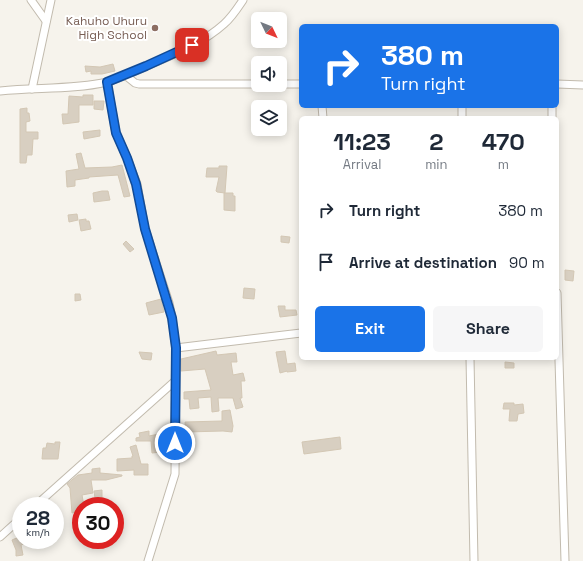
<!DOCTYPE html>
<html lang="en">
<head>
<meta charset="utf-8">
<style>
	:root { --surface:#fff; --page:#f6f6f7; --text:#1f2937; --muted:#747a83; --accent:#1a73e8 }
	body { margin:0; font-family:"Space Grotesk",sans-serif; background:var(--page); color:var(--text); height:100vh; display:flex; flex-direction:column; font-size:15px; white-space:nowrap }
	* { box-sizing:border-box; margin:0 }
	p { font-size:13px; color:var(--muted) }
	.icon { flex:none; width:22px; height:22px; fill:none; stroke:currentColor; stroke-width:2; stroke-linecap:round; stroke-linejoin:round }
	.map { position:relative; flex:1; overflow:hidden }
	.sheet { position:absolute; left:299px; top:116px; width:260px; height:244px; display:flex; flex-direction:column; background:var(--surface); border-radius:6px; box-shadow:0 2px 10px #0003 }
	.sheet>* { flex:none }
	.top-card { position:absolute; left:299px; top:24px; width:260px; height:84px; border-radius:6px; box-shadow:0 2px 10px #0003; background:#1a73e8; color:#fff; overflow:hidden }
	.needle { width:26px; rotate:133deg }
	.fabs { position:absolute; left:251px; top:12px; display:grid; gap:8px }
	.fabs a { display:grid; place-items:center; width:36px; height:36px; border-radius:6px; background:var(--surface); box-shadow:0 2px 10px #0003; font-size:20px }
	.speed { position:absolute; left:12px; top:497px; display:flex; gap:8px; font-size:20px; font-weight:700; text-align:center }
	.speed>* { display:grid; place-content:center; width:52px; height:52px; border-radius:50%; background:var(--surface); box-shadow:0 2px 10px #0003; line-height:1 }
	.speed small { font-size:10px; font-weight:400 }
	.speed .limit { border:6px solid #d22; background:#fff; color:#111 }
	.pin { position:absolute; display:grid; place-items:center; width:34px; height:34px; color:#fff; margin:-17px; border-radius:8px; box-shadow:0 2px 6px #0006 }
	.me { position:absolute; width:44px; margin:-22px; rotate:0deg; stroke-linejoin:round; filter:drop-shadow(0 0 3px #0008) }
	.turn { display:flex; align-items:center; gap:14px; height:84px; padding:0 16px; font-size:18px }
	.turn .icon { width:52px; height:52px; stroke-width:2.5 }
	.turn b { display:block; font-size:28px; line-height:34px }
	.eta { display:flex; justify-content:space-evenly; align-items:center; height:68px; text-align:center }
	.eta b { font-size:24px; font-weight:800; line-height:28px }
	.button { display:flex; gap:8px; margin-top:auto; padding:8px 16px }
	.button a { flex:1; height:46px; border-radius:6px; background:var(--accent); color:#fff; font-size:16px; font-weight:800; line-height:46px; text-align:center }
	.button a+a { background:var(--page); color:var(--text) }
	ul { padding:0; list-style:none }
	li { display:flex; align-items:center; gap:12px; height:52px; padding:0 16px }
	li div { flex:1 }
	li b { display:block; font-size:15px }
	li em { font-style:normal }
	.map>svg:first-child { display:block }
	.building { fill:#d8cfc1; stroke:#d3c7b4 }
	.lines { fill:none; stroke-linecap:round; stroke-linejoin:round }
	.street-casing { stroke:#c2bbae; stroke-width:9 }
	.street { stroke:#fff; stroke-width:7 }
	.route-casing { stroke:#114b97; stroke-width:10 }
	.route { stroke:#1a73e8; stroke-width:7 }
	.education-dot { fill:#8d6e63; stroke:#fff; stroke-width:1.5 }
	.labels { text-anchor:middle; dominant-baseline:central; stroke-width:4; stroke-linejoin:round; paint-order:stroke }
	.education-label { font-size:12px; fill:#785e54; stroke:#fff; text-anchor:end }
</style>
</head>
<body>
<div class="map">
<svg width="583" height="561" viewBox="0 0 583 561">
	<rect width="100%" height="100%" fill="#f6f3ec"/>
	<g class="building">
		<polygon points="113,64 115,71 102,74 91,74 91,71 86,72 85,66 100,67"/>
		<polygon points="83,95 93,95 93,105 79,105 79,122 63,124 62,114 68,114 69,96 83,97"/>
		<polygon points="94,101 104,101 103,110 94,109"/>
		<polygon points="27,108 27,113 29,113 30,121 26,122 26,132 38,132 38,139 33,139 32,155 27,155 26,163 20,163 20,109"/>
		<polygon points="100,130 100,136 84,139 83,132"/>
		<polygon points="81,153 85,168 112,167 122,165 130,196 124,197 118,175 89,177 89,178 75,180 75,186 67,187 66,171 79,169 76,154"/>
		<polygon points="219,166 227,166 225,193 217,192 216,191 219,177 206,177 207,168 219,168"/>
		<polygon points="102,191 108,191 110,200 94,202 93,193"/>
		<polygon points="224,193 233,193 233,196 235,196 235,211 224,210"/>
		<polygon points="77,214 78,220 69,222 68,215"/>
		<polygon points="86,219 86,221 89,221 91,229 81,231 79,220"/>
		<polygon points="281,236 290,237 289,243 281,242"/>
		<polygon points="126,241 134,249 130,252 123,244"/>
		<polygon points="565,270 574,271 573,281 565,280"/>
		<polygon points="244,288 255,289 254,299 243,298"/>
		<polygon points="75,294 80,294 81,300 75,301"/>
		<polygon points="161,299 164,312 149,315 146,303"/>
		<polygon points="278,306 285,306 285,310 296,310 297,315 280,317"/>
		<polygon points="216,351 217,355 236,353 237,362 231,362 233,375 243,373 245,381 241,381 242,398 240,398 243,407 236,409 233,398 218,398 219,411 212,412 211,397 198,398 199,408 190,409 189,399 184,399 184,392 211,390 205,369 181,371 181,359"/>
		<polygon points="285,351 287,364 295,363 296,371 287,372 287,371 280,373 276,352"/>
		<polygon points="139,352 152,353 151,360 142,359"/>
		<polygon points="505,362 514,363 514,368 505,368"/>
		<polygon points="504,403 514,403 514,405 523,404 524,413 518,414 517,421 509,421 510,409 503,409"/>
		<polygon points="230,410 233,426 232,432 223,431 186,432 185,422 222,421 222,411"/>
		<polygon points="149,431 149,436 159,434 161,452 152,453 151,441 136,441 136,438 140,437 139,433"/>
		<polygon points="340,437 341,449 304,454 302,442"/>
		<polygon points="55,442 60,442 58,459 42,459 43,448 46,448 47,443 55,444"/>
		<polygon points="136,445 141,464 148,464 148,475 134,475 134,470 117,471 117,459 132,458 132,456 133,456 130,447"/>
		<polygon points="100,468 100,473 122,475 122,476 106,480 91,480 93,493 82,495 84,506 81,506 81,525 79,525 76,512 72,513 70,488 67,484 78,475 92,473 92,469"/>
		<polygon points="102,490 102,498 95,498 94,491"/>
		<polygon points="21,536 21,540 24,544 21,545 23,555 16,556 16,550 12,540"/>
	</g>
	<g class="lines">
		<defs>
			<g id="street">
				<polyline points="31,0 46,21"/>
				<polyline points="125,75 135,83 139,84 258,84"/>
				<polyline points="107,82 116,133 127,158 137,184 145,229 169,303 172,318 176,348 175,474 148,561"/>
				<polyline points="280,84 301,84"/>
				<polyline points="557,84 583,85"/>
				<polyline points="32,89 51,0"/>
				<path d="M0 91C35 87 72 90 107 82 121 78 136 71 149 65 175 54 203 43 224 24 232 17 237 9 243 0"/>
				<polyline points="322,106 323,118"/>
				<polyline points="462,106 462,118"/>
				<polyline points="552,106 552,118"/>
				<polyline points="557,293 565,561"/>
				<polyline points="176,348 301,333"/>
				<polyline points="470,358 474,561"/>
				<polyline points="35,506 175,381"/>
				<polyline points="0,537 21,518"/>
			</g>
		</defs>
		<use href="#street" class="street-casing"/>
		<use href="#street" class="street"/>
	</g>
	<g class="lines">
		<defs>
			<polyline id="route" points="175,443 176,348 172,318 145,229 136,184 127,158 116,133 107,82 146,66 192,45"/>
		</defs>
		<use href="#route" class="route-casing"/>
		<use href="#route" class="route"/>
	</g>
	<circle class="education-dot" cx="155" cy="28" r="4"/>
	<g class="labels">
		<g class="education-label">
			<text x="147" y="21">Kahuho Uhuru<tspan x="147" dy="14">High School</tspan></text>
		</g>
	</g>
</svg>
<div class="fabs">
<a><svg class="needle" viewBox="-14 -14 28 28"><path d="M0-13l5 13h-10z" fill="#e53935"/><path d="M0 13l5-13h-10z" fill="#747a83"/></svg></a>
<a><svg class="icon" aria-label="sound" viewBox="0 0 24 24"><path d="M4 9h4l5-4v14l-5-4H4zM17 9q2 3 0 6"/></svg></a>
<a><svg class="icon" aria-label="layers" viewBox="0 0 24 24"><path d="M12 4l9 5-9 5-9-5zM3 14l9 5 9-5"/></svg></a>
</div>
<div class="speed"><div>28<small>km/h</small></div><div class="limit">30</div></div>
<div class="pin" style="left:192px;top:45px;background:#d93025"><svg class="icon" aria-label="arrive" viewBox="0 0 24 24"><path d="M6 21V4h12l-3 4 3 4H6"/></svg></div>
<svg class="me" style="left:175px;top:443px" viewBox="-20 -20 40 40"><circle r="17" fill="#1a73e8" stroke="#fff" stroke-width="3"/><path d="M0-11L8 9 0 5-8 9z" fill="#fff"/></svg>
<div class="top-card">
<div class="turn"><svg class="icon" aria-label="right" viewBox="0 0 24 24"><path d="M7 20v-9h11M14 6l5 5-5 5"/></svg><div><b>380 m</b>Turn right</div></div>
</div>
<section class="sheet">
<div class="eta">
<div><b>11:23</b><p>Arrival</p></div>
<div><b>2</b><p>min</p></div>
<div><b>470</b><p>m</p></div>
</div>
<ul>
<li><svg class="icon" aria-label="right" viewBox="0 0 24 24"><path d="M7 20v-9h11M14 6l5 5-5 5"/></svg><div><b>Turn right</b></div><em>380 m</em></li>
<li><svg class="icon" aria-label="arrive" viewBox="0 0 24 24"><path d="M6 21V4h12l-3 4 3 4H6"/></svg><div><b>Arrive at destination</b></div><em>90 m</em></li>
</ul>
<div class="button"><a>Exit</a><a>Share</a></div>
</section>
</div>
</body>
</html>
